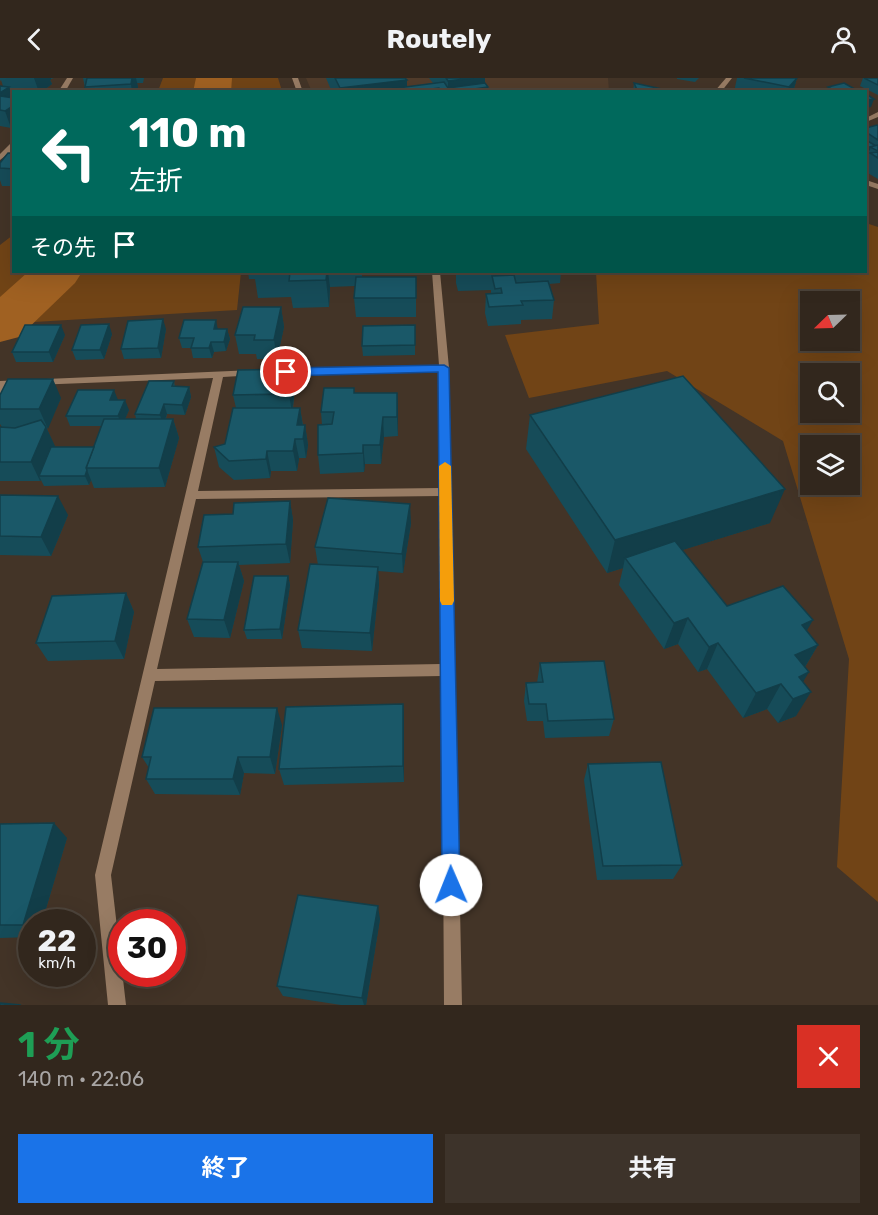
<!DOCTYPE html>
<html lang="ja">
<head>
<meta charset="utf-8">
<style>
	:root { --surface:#32271d; --page:#3d332a; --text:#f1f3f6; --muted:#a8a5a4; --line:#4d443b; --accent:#1a73e8 }
	body { margin:0; font-family:Rubik,"Noto Sans JP",sans-serif; background:var(--page); color:var(--text); height:100vh; display:flex; flex-direction:column; font-size:22px; white-space:nowrap }
	* { box-sizing:border-box; margin:0 }
	p { font-size:20px; color:var(--muted) }
	.icon { flex:none; width:33px; height:33px; fill:none; stroke:currentColor; stroke-width:2; stroke-linecap:round; stroke-linejoin:round }
	.map { position:relative; height:927px; overflow:hidden }
	.details { display:flex; flex-direction:column; background:var(--surface); flex:1 }
	.details>* { flex:none }
	.banner { position:absolute; left:12px; top:12px; width:855px; height:183px; border-radius:0px; box-shadow:0 6px 24px #0002,0 0 0 2px var(--line); background:#00695c; color:#fff; overflow:hidden }
	.needle { width:39px; rotate:247deg }
	.buttons { position:absolute; left:800px; top:213px; display:grid; gap:12px }
	.buttons a { display:grid; place-items:center; width:60px; height:60px; border-radius:0px; background:var(--surface); box-shadow:0 6px 24px #0002,0 0 0 2px var(--line); font-size:30px }
	.speed { position:absolute; left:18px; top:831px; display:flex; gap:12px; font-size:30px; font-weight:700; text-align:center }
	.speed>* { display:grid; place-content:center; width:78px; height:78px; border-radius:50%; background:var(--surface); box-shadow:0 6px 24px #0002,0 0 0 2px var(--line); line-height:1 }
	.speed small { font-size:15px; font-weight:400 }
	.speed .limit { border:9px solid #d22; background:#fff; color:#111 }
	.pin { position:absolute; display:grid; place-items:center; width:51px; height:51px; color:#fff; margin:-26px; border:3px solid #fff; border-radius:50%; box-shadow:0 2px 6px #0007 }
	.me { position:absolute; width:66px; margin:-33px; rotate:359deg; stroke-linejoin:round; filter:drop-shadow(0 0 4px #0008) }
	.turn { display:flex; align-items:center; gap:21px; height:126px; padding:0 18px; font-size:27px }
	.turn .icon { width:78px; height:78px; stroke-width:2.5 }
	.turn b { display:block; font-size:42px; line-height:51px }
	.then { display:flex; align-items:center; height:57px; padding:0 18px; background:#0003; gap:12px; font-size:22px }
	.round { display:grid; place-items:center; flex:none; width:63px; height:63px; border-radius:0px; background:var(--page) }
	.headline { display:flex; align-items:center; justify-content:space-between; height:102px; padding:0 18px }
	h1 { font-size:36px; font-weight:700; line-height:45px; color:#1e9e55 }
	.action { display:flex; gap:12px; margin-top:auto; padding:12px 18px }
	.action a { flex:1; height:69px; border-radius:0px; background:var(--accent); color:#fff; font-size:24px; font-weight:700; line-height:69px; text-align:center }
	.action a+a { background:var(--page); color:var(--text) }
	header { display:flex; justify-content:space-between; align-items:center; height:78px; padding:0 18px; background:var(--surface); font-size:27px; font-weight:700 }
	.map>svg:first-child { display:block }
	.built { fill:#513c2b }
	.green { fill:#714416; fill-rule:evenodd }
	.lines { fill:none; stroke-linecap:round; stroke-linejoin:round }
	.river { fill:#a06122; fill-rule:evenodd }
	.street { fill:#987c64; fill-rule:evenodd }
	.wall { fill:#164c59 }
	.shaded-wall { fill:#123e49 }
	.building { fill:#1a5868; stroke:#123e49; stroke-width:1.5 }
	.route { fill:#1a73e8; stroke:#114b97; stroke-width:1.5 }
	.slow { fill:#f59e0b }
</style>
</head>
<body>
<header><svg class="icon" aria-label="back" viewBox="0 0 24 24"><path d="M15 5l-7 7 7 7"/></svg>Routely<svg class="icon" aria-label="person" viewBox="0 0 24 24"><circle cx="12" cy="8" r="4"/><path d="M4 21q1-7 8-7t8 7"/></svg></header>
<div class="map">
<svg width="878" height="927" viewBox="0 0 878 927">
	<rect width="100%" height="100%" fill="#433427"/>
	<polygon class="built" points="306,0 608,0 609,13 312,14"/>
	<g class="green">
		<polygon points="163,0 278,0 282,13 158,13"/>
		<path d="M866 145 878 149V824L837 789 849 581 783 363 667 293 529 320 505 257 599 246 596 194H866ZM810 224H849V262H810ZM810 296H849V334H810ZM810 368H849V406H810Z"/>
		<polygon points="13,157 14,194 241,194 237,232 0,246 0,167"/>
	</g>
	<g class="lines">
		<g class="river">
			<polygon points="196,0 232,0 231,14 193,14"/>
			<polygon points="28,194 82,194 75,205 19,259 0,264 0,219"/>
		</g>
		<g class="street">
			<polygon points="67,0 73,0 65,14 58,14"/>
			<polygon points="292,0 298,0 303,14 297,14"/>
			<polygon points="726,0 732,0 721,14 714,14"/>
			<polygon points="0,13 14,15 14,19 0,17"/>
			<polygon points="878,34 878,39 866,44 866,40"/>
			<polygon points="11,65 14,65 14,71 0,82 0,76"/>
			<polygon points="866,102 878,106 878,111 866,107"/>
			<path d="M432 194H440L449 290 462 927H444L442 598 155 603 111 797 126 927H108L95 797 213 300 8 308 4 315 0 316V303L254 292 259 295 258 297 223 299 198 413 440 410 439 293 277 297 272 294 277 291 439 287ZM440 418 441 586 157 591 196 421Z"/>
		</g>
	</g>
	<g class="wall">
		<polygon points="0,0 54,0 51,1 50,2 52,6 41,14 33,14 9,10 14,20 14,48 11,50 0,48 0,8 3,8 1,2 0,3"/>
		<polygon points="83,0 144,0 143,5 137,5 138,9 137,14 86,14"/>
		<polygon points="326,0 405,0 407,2 407,9 433,5 429,0 485,0 485,5 488,9 488,14 332,14"/>
		<polygon points="677,0 699,0 695,4 677,1"/>
		<polygon points="737,0 797,0 793,14 734,14"/>
		<polygon points="863,0 878,0 878,17 860,8"/>
		<polygon points="634,5 671,13 671,14 633,14"/>
		<polygon points="828,9 860,14 826,14"/>
		<polygon points="878,48 878,101 866,94 866,50"/>
		<polygon points="14,76 14,108 2,108 0,102 0,85"/>
		<polygon points="248,194 362,194 362,199 416,199 416,239 356,239 354,220 355,208 330,209 329,229 293,230 291,219 258,220 255,201 249,201"/>
		<polygon points="456,194 561,194 560,205 549,206 554,222 552,241 521,242 521,246 488,248 485,235 486,216 491,216 491,212 458,213 456,205"/>
		<polygon points="281,229 284,249 277,281 257,281 256,276 239,276 235,257"/>
		<polygon points="415,247 415,277 363,278 362,268"/>
		<polygon points="166,251 161,280 124,281 121,271"/>
		<polygon points="218,251 227,251 230,261 226,273 214,274 212,280 193,280 191,270 182,270 179,260"/>
		<polygon points="112,256 104,281 76,282 72,272"/>
		<polygon points="65,257 53,284 16,284 12,274"/>
		<polygon points="174,303 175,309 189,309 191,319 185,337 167,336 166,341 173,341 179,360 165,409 94,410 91,402 89,407 44,408 41,402 40,403 0,403 0,349 2,349 0,346 0,317 61,320 47,351 55,369 94,369 102,348 70,348 66,338 118,322 129,332 125,341 136,341 135,336"/>
		<polygon points="295,310 293,330 300,330 303,347 305,347 308,367 306,380 299,380 297,393 271,393 270,400 234,402 219,389 214,369 225,366 236,330 233,317"/>
		<polygon points="355,315 397,315 398,358 384,359 381,386 365,386 364,394 320,396 318,377 322,347 321,334"/>
		<polygon points="530,337 770,445 682,472 727,528 807,553 818,567 805,589 803,604 796,638 778,645 767,631 743,640 707,591 698,594 678,566 664,571 619,507 623,490 607,495 526,371"/>
		<polygon points="0,417 68,437 51,478 0,477"/>
		<polygon points="290,423 293,442 290,485 239,487 244,503 230,560 194,559 187,541 203,484 198,469 233,436"/>
		<polygon points="411,445 403,495 378,493 379,507 372,573 302,570 298,552 318,487 315,469"/>
		<polygon points="288,498 290,507 282,561 247,561 244,552"/>
		<polygon points="126,515 134,534 124,581 48,583 36,565"/>
		<polygon points="540,585 614,641 609,658 545,660 543,643 527,643 524,623 526,605 537,605"/>
		<polygon points="403,626 404,644 404,704 284,707 279,691"/>
		<polygon points="282,647 275,696 244,695 240,717 155,716 146,701 149,690 142,679"/>
		<polygon points="588,686 682,787 673,801 597,802 584,702"/>
		<polygon points="0,746 67,760 42,844 32,844 32,859 0,860"/>
		<polygon points="380,841 366,927 341,927 283,918 277,908"/>
	</g>
	<g class="shaded-wall">
		<polygon points="34,0 51,0 51,2 50,2 52,6 41,14 39,14"/>
		<polygon points="132,0 136,0 138,9 137,14 132,14 131,6"/>
		<polygon points="473,0 485,0 485,10 488,9 488,14 448,14 448,3"/>
		<polygon points="797,0 793,14 788,14 789,9"/>
		<polygon points="407,2 407,13 439,10 439,14 341,14 340,10"/>
		<polygon points="9,9 14,21 0,30 0,15"/>
		<polygon points="874,21 871,29 866,30 866,22"/>
		<polygon points="14,27 14,48 11,50 5,33"/>
		<polygon points="869,72 866,81 866,73"/>
		<polygon points="327,194 328,194 330,209 329,229 326,202"/>
		<polygon points="281,229 284,249 277,281 274,262"/>
		<polygon points="163,241 166,251 161,280 158,270"/>
		<polygon points="216,242 218,252 214,251"/>
		<polygon points="109,246 112,256 104,281 100,272"/>
		<polygon points="61,247 65,257 53,284 49,274"/>
		<polygon points="227,251 230,261 226,273 224,264"/>
		<polygon points="211,264 214,274 212,280 209,270"/>
		<polygon points="292,291 295,310 292,335 289,316"/>
		<polygon points="53,301 61,320 48,351 39,331"/>
		<polygon points="189,309 191,319 185,337 182,327"/>
		<polygon points="114,312 118,322 110,322"/>
		<polygon points="397,315 398,334 398,358 397,339"/>
		<polygon points="125,322 129,332 122,348 118,338"/>
		<polygon points="164,326 167,336 163,347 160,337"/>
		<polygon points="300,330 303,349 297,347"/>
		<polygon points="383,339 384,359 381,386 380,367"/>
		<polygon points="173,341 179,360 165,409 159,390"/>
		<polygon points="305,347 308,367 306,380 303,361"/>
		<polygon points="46,349 55,368 43,398 39,398 41,402 40,403 31,384"/>
		<polygon points="295,361 299,380 297,393 293,373"/>
		<polygon points="363,367 365,386 364,394 363,375"/>
		<polygon points="267,373 271,393 270,400 266,381"/>
		<polygon points="87,392 91,402 89,407 85,398"/>
		<polygon points="785,411 770,445 631,488 625,480 623,490 607,495 615,462"/>
		<polygon points="58,418 68,437 51,478 41,459"/>
		<polygon points="290,423 293,442 290,485 286,466"/>
		<polygon points="410,426 411,445 403,495 402,476"/>
		<polygon points="238,484 244,503 230,560 224,542"/>
		<polygon points="378,489 379,507 372,573 370,555"/>
		<polygon points="288,498 290,507 282,561 280,551"/>
		<polygon points="126,515 134,534 124,581 115,563"/>
		<polygon points="688,540 678,566 664,571 674,545"/>
		<polygon points="813,542 798,568 802,547"/>
		<polygon points="718,565 707,591 698,594 709,569"/>
		<polygon points="818,567 803,592 795,577"/>
		<polygon points="809,594 794,619 799,599"/>
		<polygon points="781,606 767,631 743,640 756,615"/>
		<polygon points="811,614 796,638 778,645 793,621"/>
		<polygon points="403,626 404,644 404,704 403,688"/>
		<polygon points="277,630 282,647 275,696 270,679"/>
		<polygon points="238,679 244,695 240,717 233,701"/>
		<polygon points="54,745 67,760 42,844 32,844 32,854 23,847"/>
		<polygon points="378,828 380,841 366,927 364,927 362,920"/>
	</g>
	<g class="building">
		<polygon points="87,0 132,0 131,6 85,9"/>
		<polygon points="335,0 405,0 407,2 340,10"/>
		<polygon points="446,0 473,0 448,3"/>
		<polygon points="744,0 797,0 789,9"/>
		<polygon points="864,0 878,0 878,7"/>
		<polygon points="444,4 448,10 485,5 488,9 454,14 441,14 439,10 406,14 366,14"/>
		<polygon points="634,5 671,13 670,14 638,14"/>
		<polygon points="844,5 860,14 837,14 828,9"/>
		<polygon points="0,8 9,9 0,15"/>
		<polygon points="866,16 874,21 866,22"/>
		<polygon points="0,18 14,20 14,27 5,33 0,32"/>
		<polygon points="877,47 878,48 878,62 866,54 866,50"/>
		<polygon points="866,62 876,68 870,69 869,72 866,73"/>
		<polygon points="878,67 878,73 870,69"/>
		<polygon points="878,74 878,80 870,75"/>
		<polygon points="8,75 14,76 14,91 0,90 0,85"/>
		<polygon points="290,194 327,194 326,202 289,203"/>
		<polygon points="514,197 516,205 548,203 554,222 521,223 523,227 489,229 486,216 502,215 501,210 495,211 492,198"/>
		<polygon points="356,199 416,199 416,220 354,220"/>
		<polygon points="243,229 281,229 274,262 254,262 255,257 235,257"/>
		<polygon points="163,241 158,270 121,271 128,243"/>
		<polygon points="184,242 216,242 214,251 227,251 224,264 211,264 209,270 191,270 194,260 179,260"/>
		<polygon points="109,246 100,272 72,272 81,247"/>
		<polygon points="25,247 61,247 49,274 12,274"/>
		<polygon points="415,247 415,267 362,268 363,248"/>
		<polygon points="292,291 289,316 233,317 238,292"/>
		<polygon points="683,298 785,411 615,462 530,337"/>
		<polygon points="8,301 53,301 39,331 0,331 0,317"/>
		<polygon points="149,303 174,303 172,308 189,309 182,327 164,326 160,337 135,336"/>
		<polygon points="324,310 354,310 354,315 397,315 397,339 383,339 380,367 363,367 363,375 318,377 318,347 332,346 334,334 321,334"/>
		<polygon points="78,312 114,312 110,322 125,322 118,338 66,338"/>
		<polygon points="233,330 300,330 297,347 305,347 303,361 295,361 293,373 267,373 266,381 229,383 214,369 225,366"/>
		<polygon points="104,341 173,341 159,390 86,390"/>
		<polygon points="41,342 46,349 31,384 0,384 0,349 15,350"/>
		<polygon points="51,369 94,369 86,390 87,392 85,398 39,398"/>
		<polygon points="0,417 58,418 41,459 0,458"/>
		<polygon points="328,420 410,426 402,476 315,469"/>
		<polygon points="290,423 286,466 198,469 204,437 233,436 234,425"/>
		<polygon points="675,463 727,528 783,508 813,542 802,547 818,567 795,577 809,594 799,599 811,614 793,621 781,606 756,615 718,565 709,569 688,540 674,545 625,480"/>
		<polygon points="203,484 238,484 224,542 187,541"/>
		<polygon points="310,486 378,489 370,555 298,552"/>
		<polygon points="254,498 288,498 280,551 244,552"/>
		<polygon points="126,515 115,563 36,565 52,518"/>
		<polygon points="604,583 614,641 548,643 546,626 529,626 526,605 543,604 540,585"/>
		<polygon points="403,626 403,688 279,691 286,629"/>
		<polygon points="154,630 277,630 270,679 238,679 233,701 146,701 151,679 142,679"/>
		<polygon points="661,684 682,787 603,788 588,686"/>
		<polygon points="54,745 23,847 0,847 0,746"/>
		<polygon points="298,817 378,828 362,920 277,908"/>
		<polygon points="0,925 21,927 0,927"/>
	</g>
	<polygon class="route" points="444,287 449,290 460,807 458,814 451,817 445,814 442,807 438,294 286,298 281,294 286,290"/>
	<polygon class="slow" points="445,384 451,388 454,523 452,527 442,527 440,523 439,388"/>
</svg>
<div class="buttons">
<a><svg class="needle" viewBox="-14 -14 28 28"><path d="M0-13l5 13h-10z" fill="#e53935"/><path d="M0 13l5-13h-10z" fill="#a8a5a4"/></svg></a>
<a><svg class="icon" aria-label="search" viewBox="0 0 24 24"><circle cx="10" cy="10" r="6"/><path d="M15 15l6 6"/></svg></a>
<a><svg class="icon" aria-label="layers" viewBox="0 0 24 24"><path d="M12 4l9 5-9 5-9-5zM3 14l9 5 9-5"/></svg></a>
</div>
<div class="speed"><div>22<small>km/h</small></div><div class="limit">30</div></div>
<div class="pin" style="left:286px;top:294px;background:#d93025"><svg class="icon" aria-label="arrive" viewBox="0 0 24 24"><path d="M6 21V4h12l-3 4 3 4H6"/></svg></div>
<svg class="me" style="left:451px;top:807px" viewBox="-20 -20 40 40"><circle r="19" fill="#fff"/><path d="M0-13L10 11 0 6-10 11z" fill="#1a73e8"/></svg>
<div class="banner">
<div class="turn"><svg class="icon" aria-label="left" viewBox="0 0 24 24"><path d="M17 20v-9H6M10 6l-5 5 5 5"/></svg><div><b>110 m</b>左折</div></div>
<div class="then">その先<svg class="icon" aria-label="arrive" viewBox="0 0 24 24"><path d="M6 21V4h12l-3 4 3 4H6"/></svg></div>
</div>
</div>
<section class="details">
<div class="headline"><div><h1>1 分</h1><p>140 m · 22:06</p></div><a class="round" style="background:#d93025;color:#fff"><svg class="icon" aria-label="close" viewBox="0 0 24 24"><path d="M6 6l12 12M18 6L6 18"/></svg></a></div>
<div class="action"><a>終了</a><a>共有</a></div>
</section>
</body>
</html>
